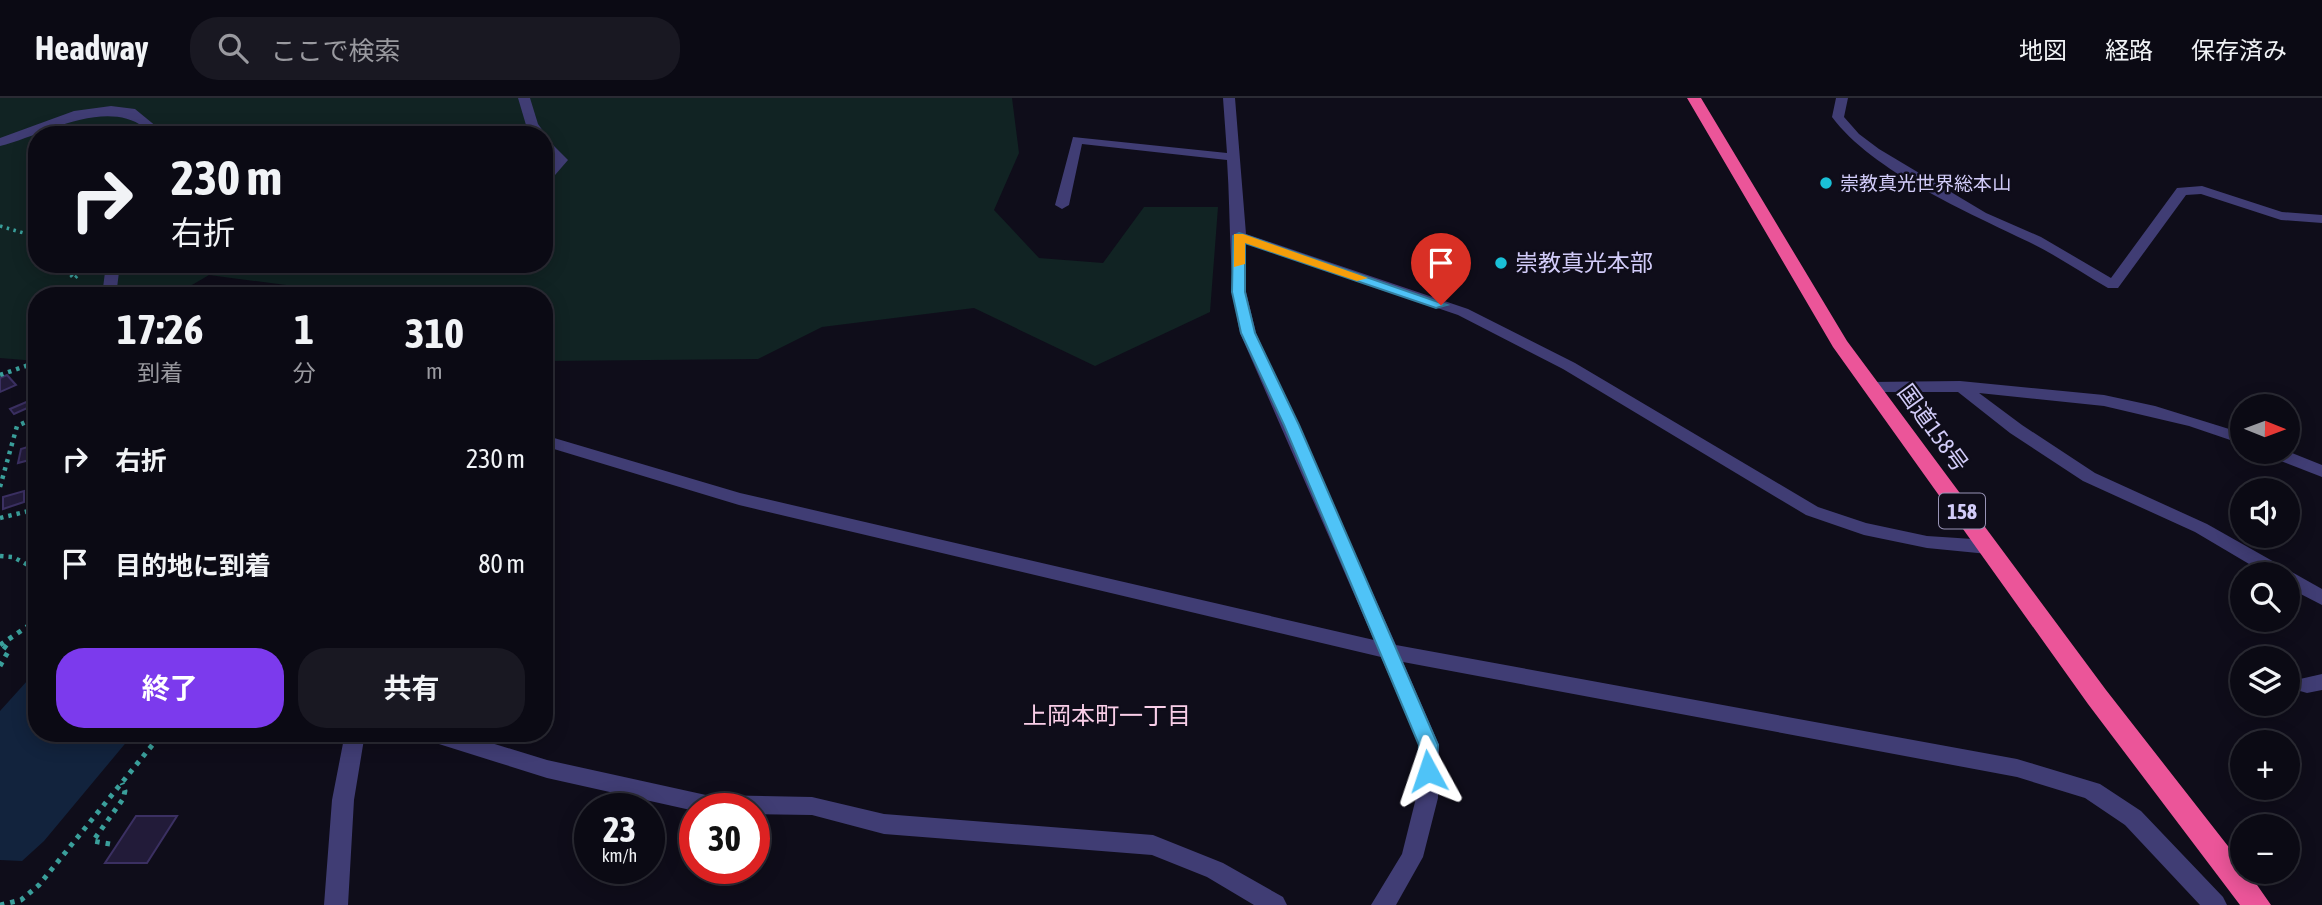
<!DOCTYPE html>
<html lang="ja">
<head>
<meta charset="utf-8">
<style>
	:root { --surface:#0b0a14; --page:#191822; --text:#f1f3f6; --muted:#9a9aa0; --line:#2b2b34; --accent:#7c3aed }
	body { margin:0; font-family:"Asap Condensed","Noto Sans JP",sans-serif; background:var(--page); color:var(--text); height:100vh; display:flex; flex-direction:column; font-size:26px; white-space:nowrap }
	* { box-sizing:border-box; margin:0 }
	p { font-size:23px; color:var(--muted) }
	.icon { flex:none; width:38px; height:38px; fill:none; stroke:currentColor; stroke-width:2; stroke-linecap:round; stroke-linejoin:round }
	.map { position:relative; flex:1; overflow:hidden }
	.details { position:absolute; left:28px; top:189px; width:525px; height:455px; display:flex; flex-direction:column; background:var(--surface); border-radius:28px; box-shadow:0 4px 18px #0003,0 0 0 2px var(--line) }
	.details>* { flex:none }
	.top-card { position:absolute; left:28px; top:28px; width:525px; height:147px; border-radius:28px; box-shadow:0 4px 18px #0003,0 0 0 2px var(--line); background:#0b0a14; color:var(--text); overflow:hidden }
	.needle { width:46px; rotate:91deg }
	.fabs { position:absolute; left:2230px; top:296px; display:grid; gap:14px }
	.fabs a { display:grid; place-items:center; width:70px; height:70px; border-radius:50%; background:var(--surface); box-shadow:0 4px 18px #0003,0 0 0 2px var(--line); font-size:35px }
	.speed { position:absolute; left:574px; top:695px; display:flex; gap:14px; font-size:35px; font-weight:700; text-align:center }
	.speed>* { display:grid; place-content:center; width:91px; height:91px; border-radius:50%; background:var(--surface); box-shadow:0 4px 18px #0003,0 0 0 2px var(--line); line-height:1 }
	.speed small { font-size:18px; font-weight:400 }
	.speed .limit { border:10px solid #d22; background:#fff; color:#111 }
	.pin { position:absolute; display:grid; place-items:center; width:60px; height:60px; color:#fff; margin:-72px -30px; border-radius:50% 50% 50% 0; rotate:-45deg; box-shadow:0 0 7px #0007 }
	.pin .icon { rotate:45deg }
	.me { position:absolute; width:77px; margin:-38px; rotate:355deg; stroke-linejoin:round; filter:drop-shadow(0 0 5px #0008) }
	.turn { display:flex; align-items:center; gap:24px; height:147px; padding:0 28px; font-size:32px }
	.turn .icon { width:91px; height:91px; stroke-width:2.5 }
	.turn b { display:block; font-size:49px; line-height:60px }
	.eta { display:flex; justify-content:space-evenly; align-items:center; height:119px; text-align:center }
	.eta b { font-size:42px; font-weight:700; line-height:49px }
	.cta { display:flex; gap:14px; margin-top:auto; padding:14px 28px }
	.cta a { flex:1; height:80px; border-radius:28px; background:var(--accent); color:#fff; font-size:28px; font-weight:700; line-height:80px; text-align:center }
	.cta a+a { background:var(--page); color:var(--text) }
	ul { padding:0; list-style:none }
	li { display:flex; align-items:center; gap:21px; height:105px; padding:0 28px }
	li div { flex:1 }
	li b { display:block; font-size:26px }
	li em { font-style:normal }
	header { display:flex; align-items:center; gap:42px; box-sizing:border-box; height:98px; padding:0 35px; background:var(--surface); border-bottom:2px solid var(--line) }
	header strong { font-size:33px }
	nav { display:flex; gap:38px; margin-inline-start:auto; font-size:24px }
	.search { width:490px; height:63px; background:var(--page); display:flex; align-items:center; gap:18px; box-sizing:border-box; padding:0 24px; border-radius:28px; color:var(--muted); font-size:26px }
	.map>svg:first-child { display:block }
	.green { fill:#112323; fill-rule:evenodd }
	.water { fill:#12233d }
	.building { fill:#221b39; stroke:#3b3062; stroke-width:2 }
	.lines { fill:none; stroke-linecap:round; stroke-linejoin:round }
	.path-far2 { stroke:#3a9f9b; stroke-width:3.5; stroke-dasharray:2.5 4.5; stroke-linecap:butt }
	.path-far1 { stroke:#3a9f9b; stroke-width:4.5; stroke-dasharray:3.5 5; stroke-linecap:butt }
	.path { stroke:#3a9f9b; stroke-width:5; stroke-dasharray:4.5 6; stroke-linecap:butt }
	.minor { fill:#403d74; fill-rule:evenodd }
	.highway { fill:#eb5599; fill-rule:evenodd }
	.route { fill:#4fc3f7; stroke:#337fa1; stroke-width:2 }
	.slow { fill:#f59e0b }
	.poi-dot { fill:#1ac0d7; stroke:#0f0d1a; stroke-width:2.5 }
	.labels { text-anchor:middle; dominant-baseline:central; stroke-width:5; stroke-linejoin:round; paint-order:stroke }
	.far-poi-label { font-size:19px; fill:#d2ccf9; stroke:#0f0d1a; text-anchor:start }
	.shield { fill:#0f0d1a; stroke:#9893b6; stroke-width:2 }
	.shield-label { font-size:21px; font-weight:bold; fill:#d2ccf9 }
	.poi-label { font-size:23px; fill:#d2ccf9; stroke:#0f0d1a; text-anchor:start }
	.street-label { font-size:23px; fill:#d2ccf9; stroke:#0f0d1a }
	.neighbourhood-label { font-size:24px; fill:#f9cee8; stroke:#0f0d1a }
</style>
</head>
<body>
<header>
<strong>Headway</strong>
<div class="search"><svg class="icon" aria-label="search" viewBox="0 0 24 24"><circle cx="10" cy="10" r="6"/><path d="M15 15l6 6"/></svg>ここで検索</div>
<nav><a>地図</a><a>経路</a><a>保存済み</a></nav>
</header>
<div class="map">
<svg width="2322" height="807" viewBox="0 0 2322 807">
	<rect width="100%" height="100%" fill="#0f0d1a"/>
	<path class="green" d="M0 0H1012L1019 55 994 112 1039 160 1103 165 1144 109H1218L1210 214 1095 268 974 210 822 229 758 261 544 263V198H339L301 189 209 177 173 198H37V263L0 260ZM37 37H544V166H37Z"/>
	<polygon class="water" points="37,572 37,635 134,635 44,743 22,763 0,762 0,613"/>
	<g class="building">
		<polygon points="7,277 16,287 0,294 0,280"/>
		<polygon points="31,302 34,307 14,316 10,311"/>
		<polygon points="37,346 37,360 18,365 21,351"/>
		<polygon points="24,393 24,404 3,411 3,399"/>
		<polygon points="136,718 177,718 147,765 105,765"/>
	</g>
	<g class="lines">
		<g class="path-far2">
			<polyline points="0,128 37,139"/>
			<polyline points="62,166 74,181 89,166"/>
		</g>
		<g class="path-far1">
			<polyline points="0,277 37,264"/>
			<polyline points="0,389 17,328 37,319"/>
			<polyline points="0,420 37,411"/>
			<polyline points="0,458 13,459 28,467 30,477"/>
		</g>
		<g class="path">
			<polyline points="29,475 37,486"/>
			<polyline points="0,547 37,522"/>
			<polyline points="0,568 9,552 1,546"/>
			<polyline points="110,746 93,743 123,701 125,693 122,685"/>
			<polyline points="0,807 21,802 39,787 162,635"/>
		</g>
		<g class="minor">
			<polygon points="518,0 530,0 538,26 546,37 545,39 568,62 549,84 544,85 544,73 555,62 544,50 544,37 533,37 526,27"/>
			<path d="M1223 0H1235L1246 136 1468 211 1575 265 1818 409 1866 425 1927 438 1988 442 1994 444 1997 449 1994 454 1988 456 1927 450 1864 437 1806 417 1563 271 1458 217 1246 145V194L1256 235 1396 547 2017 661 2100 686 2141 713 2223 799 2227 807H2200L2125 727 2085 700 2017 679 1403 564 1439 647 1438 700 1423 759 1396 807H1371L1402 756 1416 700 1419 647 1381 559 739 407 544 348V337L740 395 1374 542 1240 235C1228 178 1231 120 1227 62L1082 46 1069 107 1062 111 1055 107 1073 39 1227 55Z"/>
			<path d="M1836 0H1848L1844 19 1859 36 1879 51 1986 115 2041 139 2111 180 2177 90 2202 88 2282 114 2322 117V125L2281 122 2201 96 2186 97 2118 190H2108C2082 175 2056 157 2029 144 1969 115 1872 73 1832 19Z"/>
			<path d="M111 8 135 11 157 29 149 37H135L144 29C104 0 43 37 0 48V40L74 13Z"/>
			<polygon points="106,166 120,166 116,198 102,198"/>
			<polygon points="1960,283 2104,297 2155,308 2242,335 2242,346 2189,328 2104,308 1979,295 2022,327 2095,375 2207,426 2322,491 2322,507 2287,489 2287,476 2266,476 2195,434 2083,383 2010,335 1958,294 1870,294 1862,289 1870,284"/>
			<polygon points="2287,353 2322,367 2322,379 2268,358 2266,354"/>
			<polygon points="2322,576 2322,592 2307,595 2300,593 2297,587 2300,581"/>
			<polygon points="345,635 365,635 354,702 348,807 324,807 332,702"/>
			<polygon points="420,635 459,635 547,662 706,697 812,699 884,716 1153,737 1223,765 1283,799 1287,807 1254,807 1207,779 1152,757 884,736 812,717 754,716 754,710 695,710 695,713 547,680 423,641"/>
		</g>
		<polygon class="highway" points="1687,0 1701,0 1847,243 2106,592 2242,766 2242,774 2248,774 2271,807 2240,807 2088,606 1833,249"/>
	</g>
	<polygon class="route" points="1239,135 1447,207 1436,210 1245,145 1245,194 1255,235 1299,327 1438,647 1435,679 1421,679 1418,673 1419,647 1284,327 1241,235 1232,194 1233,138"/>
	<polygon class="slow" points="1234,136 1243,136 1368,180 1357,183 1245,145 1245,166 1234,169"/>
	<g class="poi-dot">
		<circle cx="1826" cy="85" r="7"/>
		<circle cx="1501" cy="165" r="7"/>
	</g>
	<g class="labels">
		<g class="far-poi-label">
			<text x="1840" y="85">崇教真光世界総本山</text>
		</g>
		<rect class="shield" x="1939" y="395.5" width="46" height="35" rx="5"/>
		<g class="shield-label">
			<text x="1962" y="413">158</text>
		</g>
		<g class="poi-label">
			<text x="1515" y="165">崇教真光本部</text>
		</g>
		<g class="street-label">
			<text transform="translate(1933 330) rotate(54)">国道158号</text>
		</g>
		<g class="neighbourhood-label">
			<text x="1107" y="617">上岡本町一丁目</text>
		</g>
	</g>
</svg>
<div class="fabs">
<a><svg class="needle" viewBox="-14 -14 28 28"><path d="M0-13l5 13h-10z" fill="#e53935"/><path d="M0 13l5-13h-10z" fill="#9a9aa0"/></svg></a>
<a><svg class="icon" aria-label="sound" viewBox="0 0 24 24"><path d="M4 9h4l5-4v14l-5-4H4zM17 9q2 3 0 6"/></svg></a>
<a><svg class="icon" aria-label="search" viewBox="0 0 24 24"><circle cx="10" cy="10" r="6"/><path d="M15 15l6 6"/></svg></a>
<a><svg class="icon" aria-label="layers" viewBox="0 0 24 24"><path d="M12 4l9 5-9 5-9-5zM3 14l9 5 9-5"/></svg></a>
<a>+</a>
<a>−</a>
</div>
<div class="speed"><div>23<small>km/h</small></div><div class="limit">30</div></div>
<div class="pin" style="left:1441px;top:207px;background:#d93025"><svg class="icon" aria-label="arrive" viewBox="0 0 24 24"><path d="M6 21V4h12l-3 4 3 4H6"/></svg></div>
<svg class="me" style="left:1428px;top:673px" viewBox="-20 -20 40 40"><path d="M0-17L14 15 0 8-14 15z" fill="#4fc3f7" stroke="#fff" stroke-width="4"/></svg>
<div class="top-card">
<div class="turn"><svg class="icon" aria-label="right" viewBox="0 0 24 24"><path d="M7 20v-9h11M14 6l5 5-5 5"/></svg><div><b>230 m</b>右折</div></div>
</div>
<section class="details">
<div class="eta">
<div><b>17:26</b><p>到着</p></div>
<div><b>1</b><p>分</p></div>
<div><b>310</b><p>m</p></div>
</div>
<ul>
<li><svg class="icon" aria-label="right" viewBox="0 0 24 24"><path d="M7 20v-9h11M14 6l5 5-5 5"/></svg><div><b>右折</b></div><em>230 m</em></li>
<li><svg class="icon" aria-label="arrive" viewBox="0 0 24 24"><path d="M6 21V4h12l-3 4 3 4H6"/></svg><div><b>目的地に到着</b></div><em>80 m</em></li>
</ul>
<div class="cta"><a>終了</a><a>共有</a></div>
</section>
</div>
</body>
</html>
